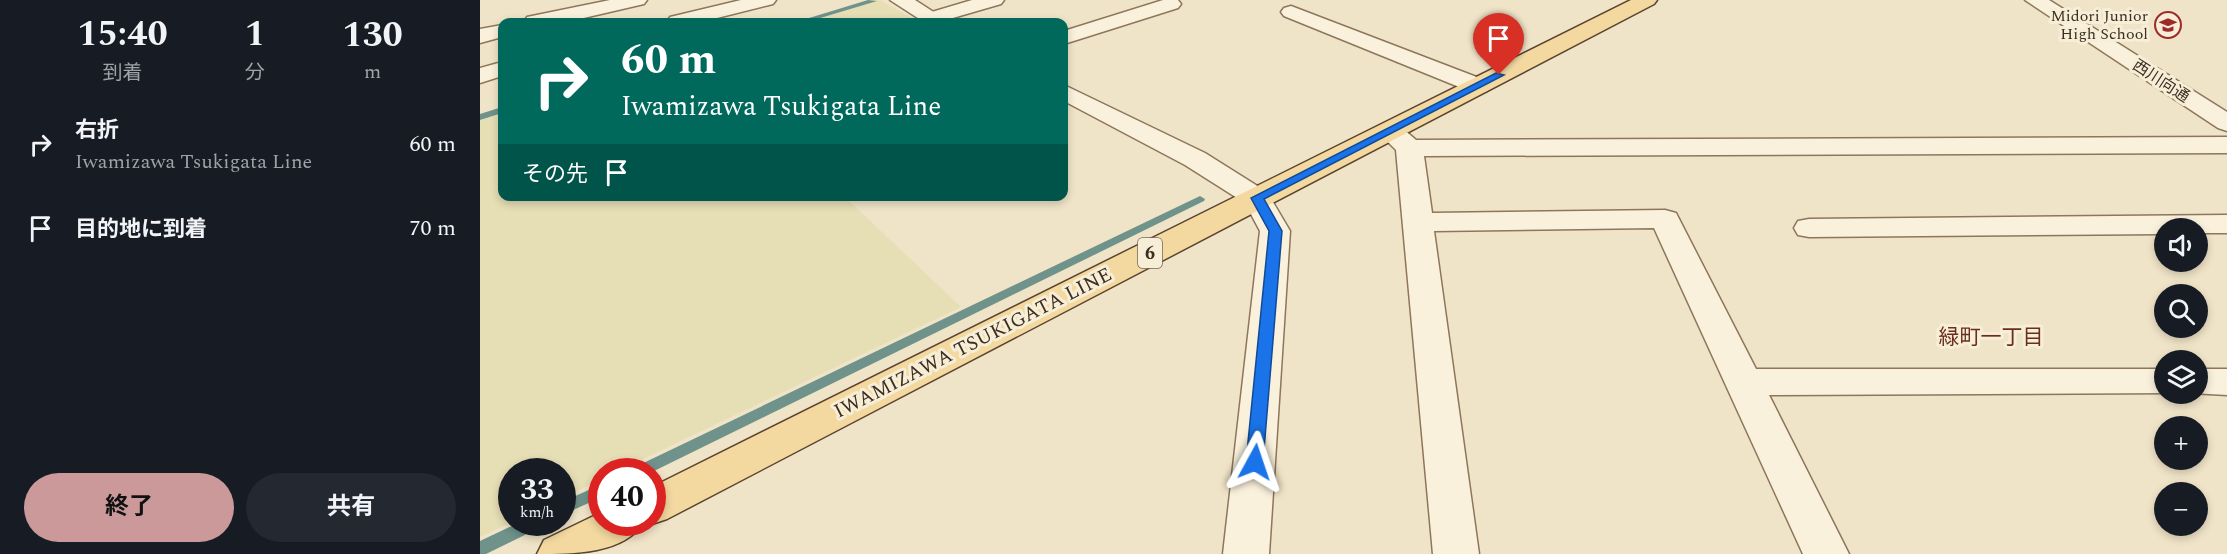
<!DOCTYPE html>
<html lang="ja">
<head>
<meta charset="utf-8">
<style>
	:root { --surface:#171b24; --page:#242831; --text:#f1f3f6; --muted:#9ea1a6; --accent:#cc999b }
	body { margin:0; font-family:Spectral,"Noto Sans JP",serif; background:var(--page); color:var(--text); height:100vh; display:flex; flex-direction:column; font-size:22px; white-space:nowrap }
	* { box-sizing:border-box; margin:0 }
	p { font-size:20px; color:var(--muted) }
	.icon { flex:none; width:33px; height:33px; fill:none; stroke:currentColor; stroke-width:2; stroke-linecap:round; stroke-linejoin:round }
	.map { position:relative; flex:1; overflow:hidden }
	.panel { display:flex; flex-direction:column; background:var(--surface); width:480px }
	.panel>* { flex:none }
	.hud { position:absolute; left:18px; top:18px; width:570px; height:183px; border-radius:12px; box-shadow:0 3px 9px #0003; background:#00695c; color:#fff; overflow:hidden }
	.buttons { position:absolute; left:1674px; top:218px; display:grid; gap:12px }
	.buttons a { display:grid; place-items:center; width:54px; height:54px; border-radius:50%; background:var(--surface); box-shadow:0 3px 9px #0003; font-size:30px }
	.speed { position:absolute; left:18px; top:458px; display:flex; gap:12px; font-size:30px; font-weight:700; text-align:center }
	.speed>* { display:grid; place-content:center; width:78px; height:78px; border-radius:50%; background:var(--surface); box-shadow:0 3px 9px #0003; line-height:1 }
	.speed small { font-size:15px; font-weight:400 }
	.speed .limit { border:9px solid #d22; background:#fff; color:#111 }
	.pin { position:absolute; display:grid; place-items:center; width:51px; height:51px; color:#fff; margin:-62px -26px; border-radius:50% 50% 50% 0; rotate:-45deg; box-shadow:0 0 6px #0007 }
	.pin .icon { rotate:45deg }
	.me { position:absolute; width:66px; margin:-33px; rotate:5deg; stroke-linejoin:round; filter:drop-shadow(0 0 4px #0008) }
	.turn { display:flex; align-items:center; gap:21px; height:126px; padding:0 24px; font-size:27px }
	.turn .icon { width:78px; height:78px; stroke-width:2.5 }
	.turn b { display:block; font-size:42px; line-height:51px }
	.then { display:flex; align-items:center; height:57px; padding:0 24px; background:#0003; gap:12px; font-size:22px }
	.eta { display:flex; justify-content:space-evenly; align-items:center; height:102px; text-align:center }
	.eta b { font-size:36px; font-weight:700; line-height:42px }
	.button { display:flex; gap:12px; margin-top:auto; padding:12px 24px }
	.button a { flex:1; height:69px; border-radius:36px; background:var(--accent); color:#111; font-size:24px; font-weight:700; line-height:69px; text-align:center }
	.button a+a { background:var(--page); color:var(--text) }
	ul { padding:0; list-style:none }
	li { display:flex; align-items:center; gap:18px; height:84px; padding:0 24px }
	li div { flex:1 }
	li b { display:block; font-size:22px }
	li em { font-style:normal }
	main { display:flex; flex:1; min-height:0 }
	.map>svg:first-child { display:block }
	.farmland { fill:#e6deb5 }
	.lines { fill:none; stroke-linecap:round; stroke-linejoin:round }
	.stream { fill:#6f938a; fill-rule:evenodd }
	.minor-casing { stroke:#8d765c; stroke-width:3 }
	.tertiary-casing { stroke:#8d765c; stroke-width:3 }
	.primary-casing { stroke:#5b4430; stroke-width:3 }
	.minor { fill:#faf1dc; fill-rule:evenodd }
	.tertiary { fill:#faf1dc; fill-rule:evenodd }
	.primary { fill:#f3d9a0; fill-rule:evenodd }
	.route { fill:#1a73e8; stroke:#114b97; stroke-width:1.5 }
	.labels { text-anchor:middle; dominant-baseline:central; stroke-width:6; stroke-linejoin:round; paint-order:stroke }
	.far-poi-label { font-size:16px; fill:#3d2e20; stroke:#f7eed8; text-anchor:end }
	.far-street-label { font-size:16px; fill:#3d2e20; stroke:#f7eed8 }
	.shield { fill:#f7eed8; stroke:#756857; stroke-width:1.5 }
	.shield-label { font-size:18px; font-weight:bold; fill:#3d2e20 }
	.street-label { font-size:20px; fill:#3d2e20; stroke:#f7eed8 }
	.neighbourhood-label { font-size:21px; fill:#6b2e1e; stroke:#f7eed8 }
</style>
</head>
<body>
<main>
<section class="panel">
<div class="eta">
<div><b>15:40</b><p>到着</p></div>
<div><b>1</b><p>分</p></div>
<div><b>130</b><p>m</p></div>
</div>
<ul>
<li><svg class="icon" aria-label="right" viewBox="0 0 24 24"><path d="M7 20v-9h11M14 6l5 5-5 5"/></svg><div><b>右折</b><p>Iwamizawa Tsukigata Line</p></div><em>60 m</em></li>
<li><svg class="icon" aria-label="arrive" viewBox="0 0 24 24"><path d="M6 21V4h12l-3 4 3 4H6"/></svg><div><b>目的地に到着</b></div><em>70 m</em></li>
</ul>
<div class="button"><a>終了</a><a>共有</a></div>
</section>
<div class="map">
<svg width="1747" height="554" viewBox="0 0 1747 554">
	<rect width="100%" height="100%" fill="#f0e4c8"/>
	<g class="farmland">
		<polygon points="395,0 400,0 439,22 318,22"/>
		<polygon points="22,109 22,196 365,197 481,307 138,471 122,471 121,479 83,498 82,471 32,471 32,522 0,537 0,116"/>
	</g>
	<g class="lines">
		<g class="stream">
			<polygon points="388,0 397,1 327,22 316,22"/>
			<polygon points="22,107 22,113 0,120 0,114"/>
			<polygon points="720,196 725,199 724,201 172,472 152,471 155,467"/>
			<polygon points="122,484 122,497 82,515 82,502"/>
			<polygon points="40,522 63,522 61,527 6,554 0,554 0,541"/>
		</g>
		<defs>
			<g id="minor">
				<polygon points="130,0 167,0 164,4 95,20 44,22 47,17"/>
				<polygon points="261,0 296,0 293,4 221,22 187,22 190,17"/>
				<polygon points="492,0 524,0 521,4 459,22 445,22 441,18 445,14"/>
				<polygon points="683,0 698,0 701,4 698,8 584,44 584,31"/>
				<polygon points="811,6 1007,81 1010,86 1007,91 998,93 989,91 804,16 801,12 804,8"/>
				<polygon points="22,25 22,37 0,43 0,29"/>
				<polygon points="22,62 22,76 0,83 0,68"/>
				<polygon points="913,126 922,128 936,140 1747,137 1747,153 944,156 952,213 1185,210 1196,213 1276,369 1684,369 1684,393 1691,393 1289,395 1369,554 1323,554 1174,228 954,231 999,554 953,554 916,150 900,134 904,128"/>
				<polygon points="1747,215 1747,233 1718,233 1718,228 1684,228 1684,234 1329,237 1318,235 1314,228 1318,221 1329,219"/>
				<polygon points="1718,369 1747,369 1747,395 1711,393 1718,393"/>
			</g>
			<g id="tertiary">
				<polygon points="410,0 435,0 469,22 444,22"/>
				<polygon points="1545,0 1569,0 1747,112 1747,131 1738,128"/>
				<polygon points="584,85 725,153 787,192 810,231 789,554 743,554 780,231 765,203 705,165 584,101"/>
			</g>
			<g id="primary">
				<polygon points="1151,0 1177,0 1174,4 187,519 172,524 165,522 172,522 172,487"/>
				<path d="M122 512V522H164C144 554 94 554 57 554L64 540Z"/>
			</g>
		</defs>
		<use href="#minor" class="minor-casing"/>
		<use href="#tertiary" class="tertiary-casing"/>
		<use href="#primary" class="primary-casing"/>
		<use href="#minor" class="minor"/>
		<use href="#tertiary" class="tertiary"/>
		<use href="#primary" class="primary"/>
	</g>
	<polygon class="route" points="1016,73 1024,75 784,199 802,231 783,462 781,466 769,466 766,462 789,231 771,198"/>
	<defs>
		<symbol id="school-ring" viewBox="-11 -11 22 22"><circle r="9.5" fill="#f7eed8" stroke="#9e2a2b" stroke-width="1.5"/><path d="M0-5L7-2L0 1L-7-2ZM-4 1L0 2.5L4 1V4Q0 6-4 4Z" fill="#9e2a2b"/></symbol>
	</defs>
	<g fill-rule="evenodd">
		<use href="#school-ring" x="1673" y="10" width="30" height="30"/>
	</g>
	<g class="labels">
		<g class="far-poi-label">
			<text x="1668" y="16">Midori Junior<tspan x="1668" dy="18">High School</tspan></text>
		</g>
		<g class="far-street-label">
			<text transform="translate(1681 81) rotate(33)">西川向通</text>
		</g>
		<rect class="shield" x="658" y="238" width="24" height="30" rx="4.5"/>
		<g class="shield-label">
			<text x="670" y="253">6</text>
		</g>
		<g class="street-label">
			<text transform="translate(493 343) rotate(-27)">IWAMIZAWA TSUKIGATA LINE</text>
		</g>
		<g class="neighbourhood-label">
			<text x="1511" y="338">緑町一丁目</text>
		</g>
	</g>
</svg>
<div class="buttons">
<a><svg class="icon" aria-label="sound" viewBox="0 0 24 24"><path d="M4 9h4l5-4v14l-5-4H4zM17 9q2 3 0 6"/></svg></a>
<a><svg class="icon" aria-label="search" viewBox="0 0 24 24"><circle cx="10" cy="10" r="6"/><path d="M15 15l6 6"/></svg></a>
<a><svg class="icon" aria-label="layers" viewBox="0 0 24 24"><path d="M12 4l9 5-9 5-9-5zM3 14l9 5 9-5"/></svg></a>
<a>+</a>
<a>−</a>
</div>
<div class="speed"><div>33<small>km/h</small></div><div class="limit">40</div></div>
<div class="pin" style="left:1019px;top:75px;background:#d93025"><svg class="icon" aria-label="arrive" viewBox="0 0 24 24"><path d="M6 21V4h12l-3 4 3 4H6"/></svg></div>
<svg class="me" style="left:775px;top:462px" viewBox="-20 -20 40 40"><path d="M0-17L14 15 0 8-14 15z" fill="#1a73e8" stroke="#fff" stroke-width="4"/></svg>
<div class="hud">
<div class="turn"><svg class="icon" aria-label="right" viewBox="0 0 24 24"><path d="M7 20v-9h11M14 6l5 5-5 5"/></svg><div><b>60 m</b>Iwamizawa Tsukigata Line</div></div>
<div class="then">その先<svg class="icon" aria-label="arrive" viewBox="0 0 24 24"><path d="M6 21V4h12l-3 4 3 4H6"/></svg></div>
</div>
</div>
</main>
</body>
</html>
